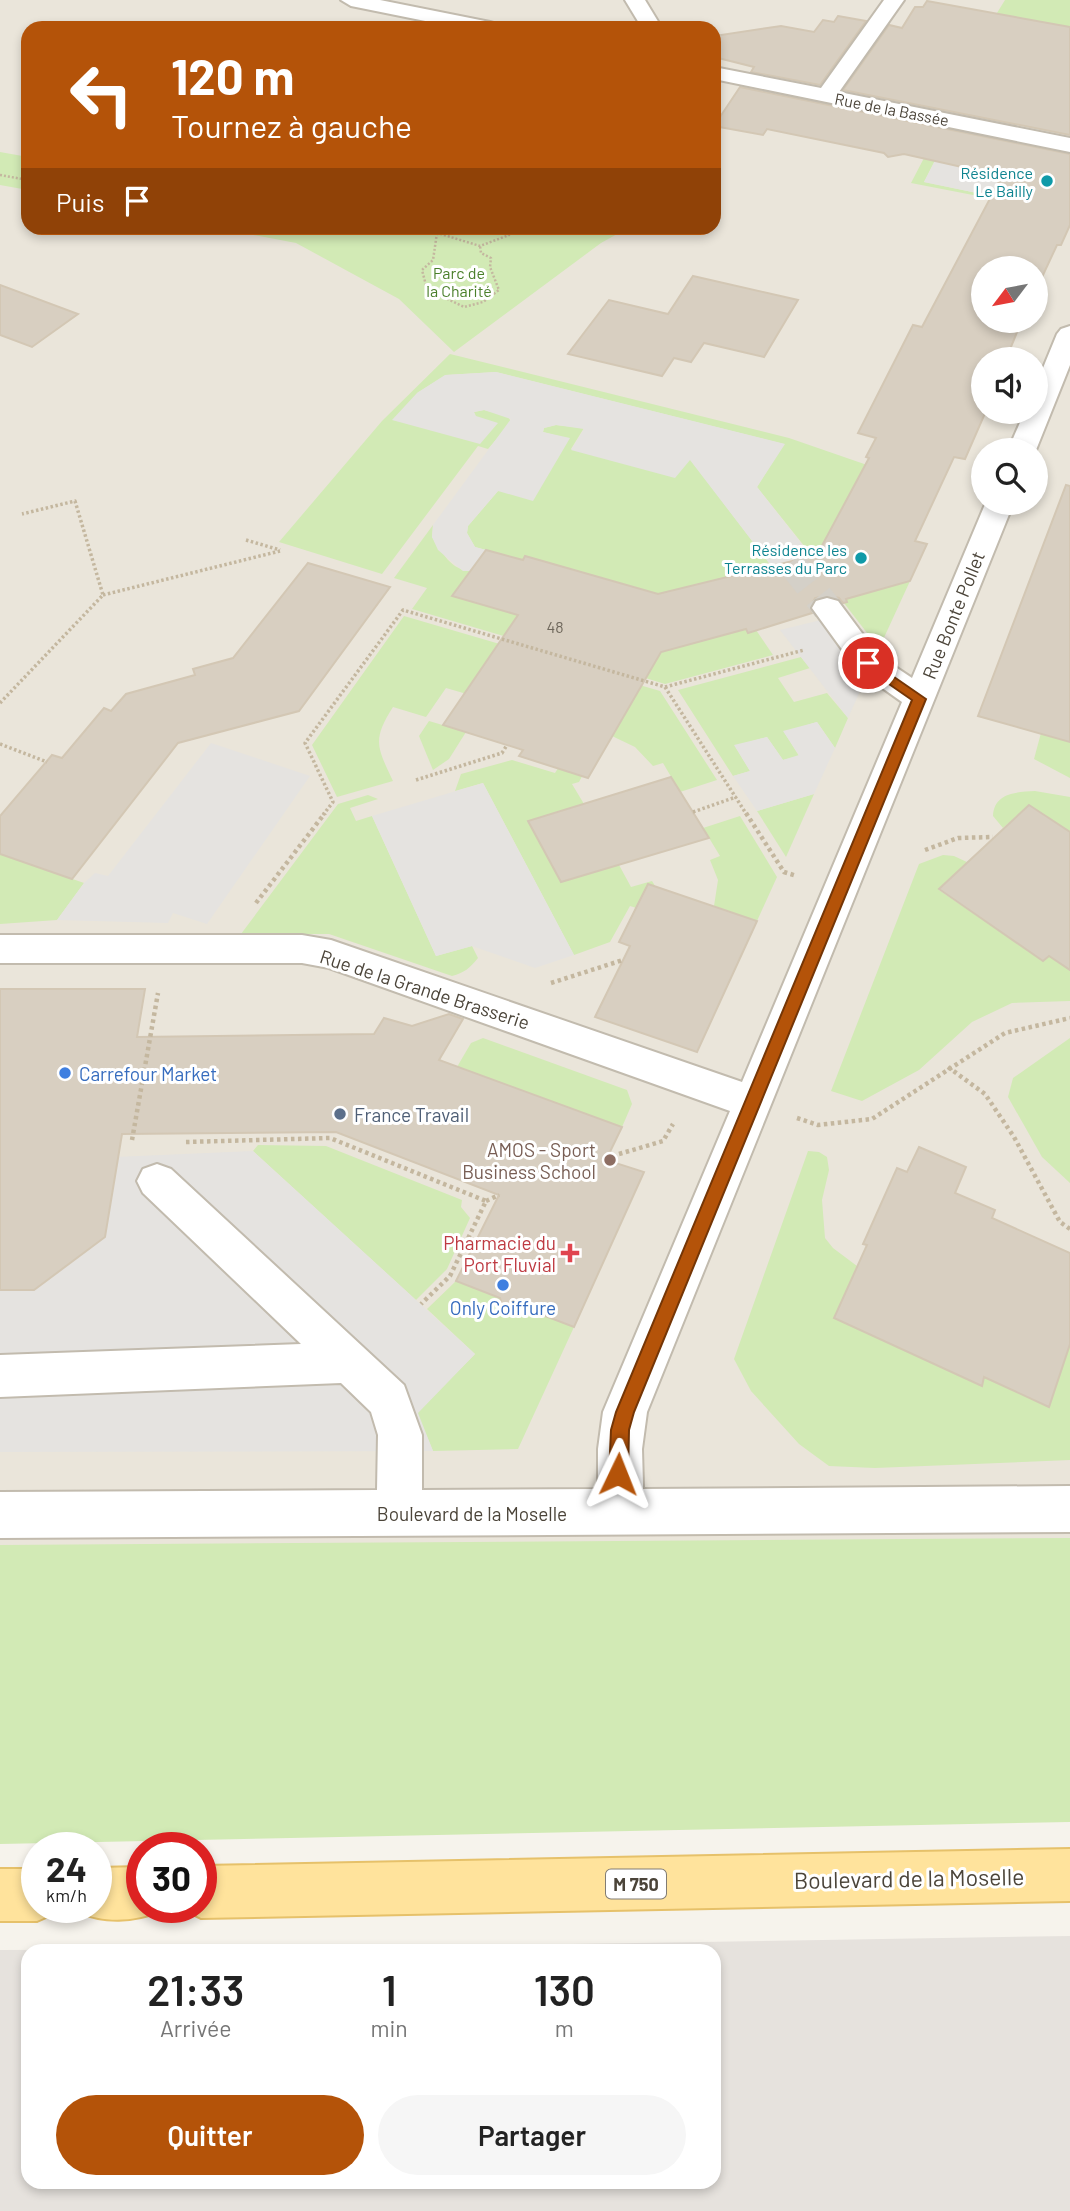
<!DOCTYPE html>
<html lang="fr">
<head>
<meta charset="utf-8">
<style>
	:root { --surface:#fff; --page:#f6f6f6; --text:#222; --muted:#767676; --accent:#b45309 }
	body { margin:0; font-family:Barlow,sans-serif; background:var(--page); color:var(--text); height:100vh; display:flex; flex-direction:column; font-size:26px; white-space:nowrap }
	* { box-sizing:border-box; margin:0 }
	p { font-size:23px; color:var(--muted) }
	.icon { flex:none; width:38px; height:38px; fill:none; stroke:currentColor; stroke-width:2; stroke-linecap:round; stroke-linejoin:round }
	.map { position:relative; flex:1; overflow:hidden }
	.side { position:absolute; left:21px; top:1944px; width:700px; height:245px; display:flex; flex-direction:column; background:var(--surface); border-radius:21px; box-shadow:0 4px 10px #0003 }
	.side>* { flex:none }
	.hud { position:absolute; left:21px; top:21px; width:700px; height:214px; border-radius:21px; box-shadow:0 4px 10px #0003; background:#b45309; color:#fff; overflow:hidden }
	.needle { width:46px; rotate:238deg }
	.tools { position:absolute; left:971px; top:256px; display:grid; gap:14px }
	.tools a { display:grid; place-items:center; width:77px; height:77px; border-radius:50%; background:var(--surface); box-shadow:0 4px 10px #0003; font-size:35px }
	.speed { position:absolute; left:21px; top:1832px; display:flex; gap:14px; font-size:35px; font-weight:700; text-align:center }
	.speed>* { display:grid; place-content:center; width:91px; height:91px; border-radius:50%; background:var(--surface); box-shadow:0 4px 10px #0003; line-height:1 }
	.speed small { font-size:18px; font-weight:400 }
	.speed .limit { border:10px solid #d22; background:#fff; color:#111 }
	.pin { position:absolute; display:grid; place-items:center; width:60px; height:60px; color:#fff; margin:-30px; border:4px solid #fff; border-radius:50%; box-shadow:0 2px 7px #0007 }
	.me { position:absolute; width:77px; margin:-38px; rotate:2deg; stroke-linejoin:round; filter:drop-shadow(0 0 5px #0008) }
	.turn { display:flex; align-items:center; gap:24px; height:147px; padding:0 35px; font-size:32px }
	.turn .icon { width:91px; height:91px; stroke-width:2.5 }
	.turn b { display:block; font-size:49px; line-height:60px }
	.then { display:flex; align-items:center; height:66px; padding:0 35px; background:#0003; gap:14px; font-size:26px }
	.eta { display:flex; justify-content:space-evenly; align-items:center; height:119px; text-align:center }
	.eta b { font-size:42px; font-weight:600; line-height:49px }
	.button { display:flex; gap:14px; margin-top:auto; padding:14px 35px }
	.button a { flex:1; height:80px; border-radius:42px; background:var(--accent); color:#fff; font-size:28px; font-weight:600; line-height:80px; text-align:center }
	.button a+a { background:var(--page); color:var(--text) }
	.map>svg:first-child { display:block }
	.residential { fill:#eae5da; fill-rule:evenodd }
	.industrial { fill:#e6e2dd; fill-rule:evenodd }
	.green { fill:#d2eab5 }
	.parking { fill:#e5e3e0 }
	.building { fill:#d8cfc1; stroke:#d3c7b4; stroke-width:2 }
	.lines { fill:none; stroke-linecap:round; stroke-linejoin:round }
	.minor-tunnel { stroke:#d4d0c8; stroke-width:29; stroke-dasharray:29 15; stroke-linecap:butt }
	.minor-casing { stroke:#c2bbae; stroke-width:4 }
	.major-casing { stroke:#e6c16a; stroke-width:4 }
	.path-far2 { stroke:#c4b79f; stroke-width:2.5; stroke-dasharray:2 2; stroke-linecap:butt }
	.path-far1 { stroke:#c4b79f; stroke-width:3.5; stroke-dasharray:2.5 2.5; stroke-linecap:butt }
	.path { stroke:#c4b79f; stroke-width:4.5; stroke-dasharray:3.5 3.5; stroke-linecap:butt }
	.minor { fill:#fff; fill-rule:evenodd }
	.major { fill:#ffe39c; fill-rule:evenodd }
	.route { fill:#b45309; stroke:#753606; stroke-width:2 }
	.culture-dot { fill:#0f9aa8; stroke:#fff; stroke-width:2.5 }
	.shop-dot { fill:#3f7fe0; stroke:#fff; stroke-width:2.5 }
	.service-dot { fill:#5c6f8a; stroke:#fff; stroke-width:2.5 }
	.education-dot { fill:#8d6e63; stroke:#fff; stroke-width:2.5 }
	.health-dot { fill:#e0444e; stroke:#fff; stroke-width:2.5 }
	.labels { text-anchor:middle; dominant-baseline:central; stroke-width:6; stroke-linejoin:round; paint-order:stroke }
	.far-street-label { font-size:16px; fill:#4b4439; stroke:#fff }
	.far-culture-label { font-size:16px; fill:#0d838f; stroke:#fff; text-anchor:end }
	.far-park-label { font-size:16px; fill:#4a7f2a; stroke:#fff }
	.number-label { font-size:16px; fill:#6e675b }
	.shield { fill:#fff; stroke:#817c74; stroke-width:2 }
	.shield-label { font-size:18px; font-weight:bold; fill:#4b4439 }
	.street-label { font-size:19px; fill:#4b4439; stroke:#fff }
	.shop-label { font-size:19px; fill:#366cbe; stroke:#fff; text-anchor:start }
	.service-label { font-size:19px; fill:#4e5e75; stroke:#fff; text-anchor:start }
	.education-label { font-size:19px; fill:#785e54; stroke:#fff; text-anchor:end }
	.health-label { font-size:19px; fill:#be3a42; stroke:#fff; text-anchor:end }
	.near-street-label { font-size:23px; fill:#4b4439; stroke:#fff }
</style>
</head>
<body>
<div class="map">
<svg width="1070" height="2211" viewBox="0 0 1070 2211">
	<rect width="100%" height="100%" fill="#f6f3ec"/>
	<path class="residential" d="M0 0H1070V1662L0 1650ZM28 28H714V228H28ZM984 268H1036V320H984ZM984 359H1036V411H984ZM984 450H1036V502H984Z"/>
	<path class="industrial" d="M1070 1936V2211H0V1950L258 1949ZM28 1951H714V2182H28Z"/>
	<g class="green">
		<polygon points="1005,0 1070,0 1070,27 894,39 911,14 992,21"/>
		<polygon points="946,139 924,182 1020,202 1019,204 911,183 924,158"/>
		<polygon points="0,152 28,157 28,190 0,185"/>
		<polygon points="217,228 628,228 601,243 454,352 399,299 296,243"/>
		<polygon points="450,354 789,438 870,466 825,554 813,557 757,487 784,444 496,372 446,375 417,393 475,416 474,412 484,410 508,416 511,422 488,449 478,446 382,574 279,542 382,421"/>
		<polygon points="556,425 584,428 571,449 690,459 769,563 737,571 739,574 667,597 664,592 650,596 635,587 598,577 595,580 564,567 525,556 523,560 475,547 467,533 468,526 498,491 569,439 543,432 544,428"/>
		<path d="M433 525 432 537C442 552 451 571 472 571L454 596 521 616 507 637 412 609 427 588 394 578Z"/>
		<polygon points="910,581 882,642 874,642 844,603 846,599"/>
		<path d="M404 616 660 691 717 780 680 792 663 763 653 766 635 747 612 736 446 688 426 717 393 707C372 740 377 747 393 781L337 797 312 745Z"/>
		<polygon points="754,627 773,655 665,684 551,649 698,642"/>
		<polygon points="801,657 810,668 778,678 794,702 827,693 848,718 835,748 817,722 784,732 799,756 783,760 767,737 735,746 750,771 733,776 678,690"/>
		<polygon points="429,721 466,732 449,759 433,770 419,736"/>
		<polygon points="1041,733 1070,742 1070,778 1034,759"/>
		<polygon points="512,760 555,773 562,762 586,769 579,782 572,784 584,804 529,821 619,865 631,887 652,881 657,889 646,911 630,906 610,942 574,955 483,783 455,791 461,774"/>
		<path d="M1035 791 1070 797V832L1029 805 1003 828 993 816C994 793 1016 792 1035 791Z"/>
		<polygon points="814,794 786,857 757,811"/>
		<path d="M368 795 378 799 350 808 356 821 372 816 436 956 472 946 478 958C470 968 464 973 452 976L329 934H241L338 804Z"/>
		<polygon points="740,816 777,877 757,921 714,906 718,880 710,860 720,856 703,828"/>
		<polygon points="0,854 84,883 57,920 0,924"/>
		<polygon points="943,855 954,856 969,863 939,890 1043,961 1049,956 1070,970 1070,1001 1012,1003 972,1022 919,1070 862,1101 831,1091 919,864"/>
		<polygon points="483,1038 627,1090 632,1104 622,1127 457,1067 471,1043"/>
		<polygon points="1070,1038 1070,1183 1042,1157 1008,1097 1013,1078"/>
		<polygon points="258,1145 326,1146 462,1200 461,1207 470,1218 447,1269 416,1300 253,1151"/>
		<polygon points="808,1151 819,1152 827,1157 829,1170 822,1200 825,1238 833,1248 857,1266 834,1318 981,1386 984,1377 1049,1407 1070,1314 1070,1460 875,1468 829,1466 799,1444 751,1391 734,1359"/>
		<polygon points="456,1281 574,1327 518,1449 433,1451 417,1413 475,1354 427,1309"/>
		<polygon points="1070,1538 1070,1822 0,1844 0,1545"/>
	</g>
	<g class="parking">
		<polygon points="946,139 1025,180 1020,202 924,182"/>
		<polygon points="496,372 785,444 757,487 811,556 778,564 769,563 690,460 675,478 571,450 584,429 556,425 544,428 543,432 570,438 533,501 498,491 468,526 467,533 475,547 486,550 472,571 463,571 438,550 432,537 433,525 511,419 484,410 474,412 476,416 498,423 480,444 392,420 417,393 445,375"/>
		<polygon points="821,620 866,678 848,718 780,630"/>
		<polygon points="817,722 835,748 814,794 757,811 733,776 750,771 734,745 767,737 783,760 799,755 783,731"/>
		<polygon points="211,743 310,776 207,924 173,913 168,923 57,920 84,883 95,873 108,876"/>
		<polygon points="483,783 574,955 535,968 472,946 436,956 372,816"/>
		<polygon points="253,1151 475,1354 418,1413 433,1451 0,1452 0,1290 34,1290 105,1237 115,1157"/>
	</g>
	<g class="building">
		<polygon points="927,1 1070,27 1070,135 843,90 889,25 902,28 915,7 923,7"/>
		<polygon points="838,16 866,21 820,85 751,72 754,67 714,57 714,36 781,26 814,32 823,20 834,22"/>
		<polygon points="740,87 1070,154 1070,225 1061,245 1057,245 1036,290 1036,268 984,268 984,320 1022,320 1006,359 984,359 984,411 986,411 965,459 954,457 915,541 927,544 910,581 846,599 847,602 843,603 839,598 828,595 815,598 810,607 812,613 748,633 746,629 661,652 588,778 519,756 523,750 443,725 518,615 452,596 486,550 523,560 525,556 658,594 817,555 869,458 866,457 876,438 858,433 913,325 922,327 1002,176 904,154 888,157 884,153 767,129 763,135 714,126"/>
		<polygon points="693,276 798,300 764,357 704,343 691,362 674,358 662,376 568,354 609,300 668,314"/>
		<polygon points="0,285 78,314 32,347 0,335"/>
		<polygon points="1066,485 1070,486 1070,742 978,716"/>
		<polygon points="308,563 390,587 299,711 178,743 72,879 0,854 0,816 52,755 62,758 104,708 111,711 126,694 195,675 193,669 233,658"/>
		<polygon points="671,777 709,838 561,882 528,821"/>
		<polygon points="1029,805 1070,832 1070,970 1049,956 1043,961 939,889"/>
		<polygon points="648,884 757,921 697,1052 595,1017 630,946 619,942"/>
		<polygon points="0,989 145,989 137,1037 374,1034 384,1018 412,1026 449,1014 463,1019 439,1060 622,1127 606,1160 644,1172 574,1327 527,1309 505,1315 500,1298 456,1281 499,1195 336,1132 122,1134 105,1237 34,1290 0,1290"/>
		<polygon points="919,1147 966,1167 955,1193 995,1210 992,1218 1070,1253 1070,1344 1049,1407 984,1377 982,1386 834,1318 867,1245 863,1244 897,1168 907,1172"/>
	</g>
	<g class="lines">
		<polyline class="minor-tunnel" points="791,562 827,608"/>
		<defs>
			<g id="minor">
				<polygon points="341,0 380,0 490,22 497,24 500,28 460,28 351,6"/>
				<polygon points="625,0 645,0 662,28 642,28"/>
				<polygon points="884,0 904,0 839,92 1070,138 1070,152 714,79 714,67 821,88"/>
				<polygon points="1070,326 1070,365 1036,450 1008,450 1025,411 1036,411 1036,385 1057,334 1061,329"/>
				<polygon points="986,502 1014,502 647,1412 642,1449 643,1486 643,1489 1070,1486 1070,1532 0,1538 0,1492 377,1490 378,1435 371,1412 341,1383 0,1397 0,1355 301,1344 143,1193 137,1181 143,1169 157,1164 171,1169 404,1385 422,1435 422,1490 598,1489 598,1449 603,1412 730,1111 329,968 302,963 0,963 0,935 302,935 331,940 742,1082 902,702 857,670 812,608 816,601 827,598 838,601 879,656 912,678"/>
			</g>
			<g id="major">
				<polygon points="1070,1849 1070,1901 201,1918 181,1908 201,1908 201,1866"/>
				<path d="M142 1867V1908H162L160 1911C134 1922 104 1923 78 1912L76 1908H96V1868Z"/>
				<polygon points="0,1869 37,1869 37,1908 58,1908 55,1913 37,1921 0,1921"/>
			</g>
		</defs>
		<use href="#minor" class="minor-casing"/>
		<use href="#major" class="major-casing"/>
		<g class="path-far2">
			<polyline points="0,175 28,180"/>
			<polyline points="421,228 480,246 509,235 503,228"/>
			<polyline points="437,233 433,260 422,270 427,289 464,307 483,302 499,290 490,267 491,258 481,253 480,246"/>
		</g>
		<g class="path-far1">
			<polyline points="246,540 280,550"/>
			<polyline points="103,595 280,551"/>
			<polyline points="665,687 747,815"/>
			<polyline points="0,703 103,595 75,501 22,514"/>
			<polyline points="0,744 47,762"/>
			<polyline points="416,780 502,753 507,745"/>
			<polyline points="693,812 736,797"/>
			<polyline points="323,815 333,802 305,743 403,610 665,687 804,650"/>
		</g>
		<g class="path">
			<polyline points="746,813 784,872 797,876"/>
			<polyline points="925,850 958,838 993,837"/>
			<polyline points="256,903 325,813"/>
			<polyline points="551,983 623,960"/>
			<polyline points="948,1067 985,1094 1014,1137 1060,1222 1070,1229"/>
			<polyline points="797,1118 818,1125 872,1119 1005,1033 1070,1018"/>
			<polyline points="132,1140 158,993"/>
			<polyline points="186,1142 330,1138 486,1201 450,1276 421,1304"/>
			<polyline points="619,1154 663,1141 673,1124"/>
			<polyline points="486,1201 499,1195"/>
		</g>
		<use href="#minor" class="minor"/>
		<use href="#major" class="major"/>
	</g>
	<polygon class="route" points="868,659 926,699 634,1412 629,1430 628,1474 625,1480 618,1483 612,1480 609,1474 611,1430 616,1412 912,700 863,666 863,660"/>
	<g class="culture-dot">
		<circle cx="1047" cy="181" r="7"/>
		<circle cx="861" cy="558" r="7"/>
	</g>
	<g class="shop-dot">
		<circle cx="65" cy="1073" r="7"/>
		<circle cx="503" cy="1285" r="7"/>
	</g>
	<circle class="service-dot" cx="340" cy="1114" r="7"/>
	<circle class="education-dot" cx="610" cy="1160" r="7"/>
	<path class="health-dot" d="M566.5 1242.5h7v7h7v7h-7v7h-7v-7h-7v-7h7z"/>
	<g class="labels">
		<g class="far-street-label">
			<text transform="translate(892 109) rotate(11)">Rue de la Bassée</text>
		</g>
		<g class="far-culture-label">
			<text x="1033" y="172">Résidence<tspan x="1033" dy="18">Le Bailly</tspan></text>
			<text x="847" y="549">Résidence les<tspan x="847" dy="18">Terrasses du Parc</tspan></text>
		</g>
		<g class="far-park-label">
			<text x="459" y="272">Parc de<tspan x="459" dy="18">la Charité</tspan></text>
		</g>
		<g class="number-label">
			<text x="555" y="626">48</text>
		</g>
		<rect class="shield" x="606" y="1869.5" width="60" height="29" rx="5"/>
		<g class="shield-label">
			<text x="636" y="1884">M 750</text>
		</g>
		<g class="street-label">
			<text transform="translate(953 615) rotate(-68)">Rue Bonte Pollet</text>
			<text transform="translate(425 989) rotate(18)">Rue de la Grande Brasserie</text>
			<text x="472" y="1513">Boulevard de la Moselle</text>
		</g>
		<g class="shop-label">
			<text x="79" y="1073">Carrefour Market</text>
			<text x="503" y="1307" text-anchor="middle">Only Coiffure</text>
		</g>
		<g class="service-label">
			<text x="354" y="1114">France Travail</text>
		</g>
		<g class="education-label">
			<text x="596" y="1149">AMOS - Sport<tspan x="596" dy="22">Business School</tspan></text>
		</g>
		<g class="health-label">
			<text x="556" y="1242">Pharmacie du<tspan x="556" dy="22">Port Fluvial</tspan></text>
		</g>
		<g class="near-street-label">
			<text transform="translate(909 1878) rotate(-1)">Boulevard de la Moselle</text>
		</g>
	</g>
</svg>
<div class="tools">
<a><svg class="needle" viewBox="-14 -14 28 28"><path d="M0-13l5 13h-10z" fill="#e53935"/><path d="M0 13l5-13h-10z" fill="#767676"/></svg></a>
<a><svg class="icon" aria-label="sound" viewBox="0 0 24 24"><path d="M4 9h4l5-4v14l-5-4H4zM17 9q2 3 0 6"/></svg></a>
<a><svg class="icon" aria-label="search" viewBox="0 0 24 24"><circle cx="10" cy="10" r="6"/><path d="M15 15l6 6"/></svg></a>
</div>
<div class="speed"><div>24<small>km/h</small></div><div class="limit">30</div></div>
<div class="pin" style="left:868px;top:663px;background:#d93025"><svg class="icon" aria-label="arrive" viewBox="0 0 24 24"><path d="M6 21V4h12l-3 4 3 4H6"/></svg></div>
<svg class="me" style="left:618px;top:1474px" viewBox="-20 -20 40 40"><path d="M0-17L14 15 0 8-14 15z" fill="#b45309" stroke="#fff" stroke-width="4"/></svg>
<div class="hud">
<div class="turn"><svg class="icon" aria-label="left" viewBox="0 0 24 24"><path d="M17 20v-9H6M10 6l-5 5 5 5"/></svg><div><b>120 m</b>Tournez à gauche</div></div>
<div class="then">Puis<svg class="icon" aria-label="arrive" viewBox="0 0 24 24"><path d="M6 21V4h12l-3 4 3 4H6"/></svg></div>
</div>
<section class="side">
<div class="eta">
<div><b>21:33</b><p>Arrivée</p></div>
<div><b>1</b><p>min</p></div>
<div><b>130</b><p>m</p></div>
</div>
<div class="button"><a>Quitter</a><a>Partager</a></div>
</section>
</div>
</body>
</html>
